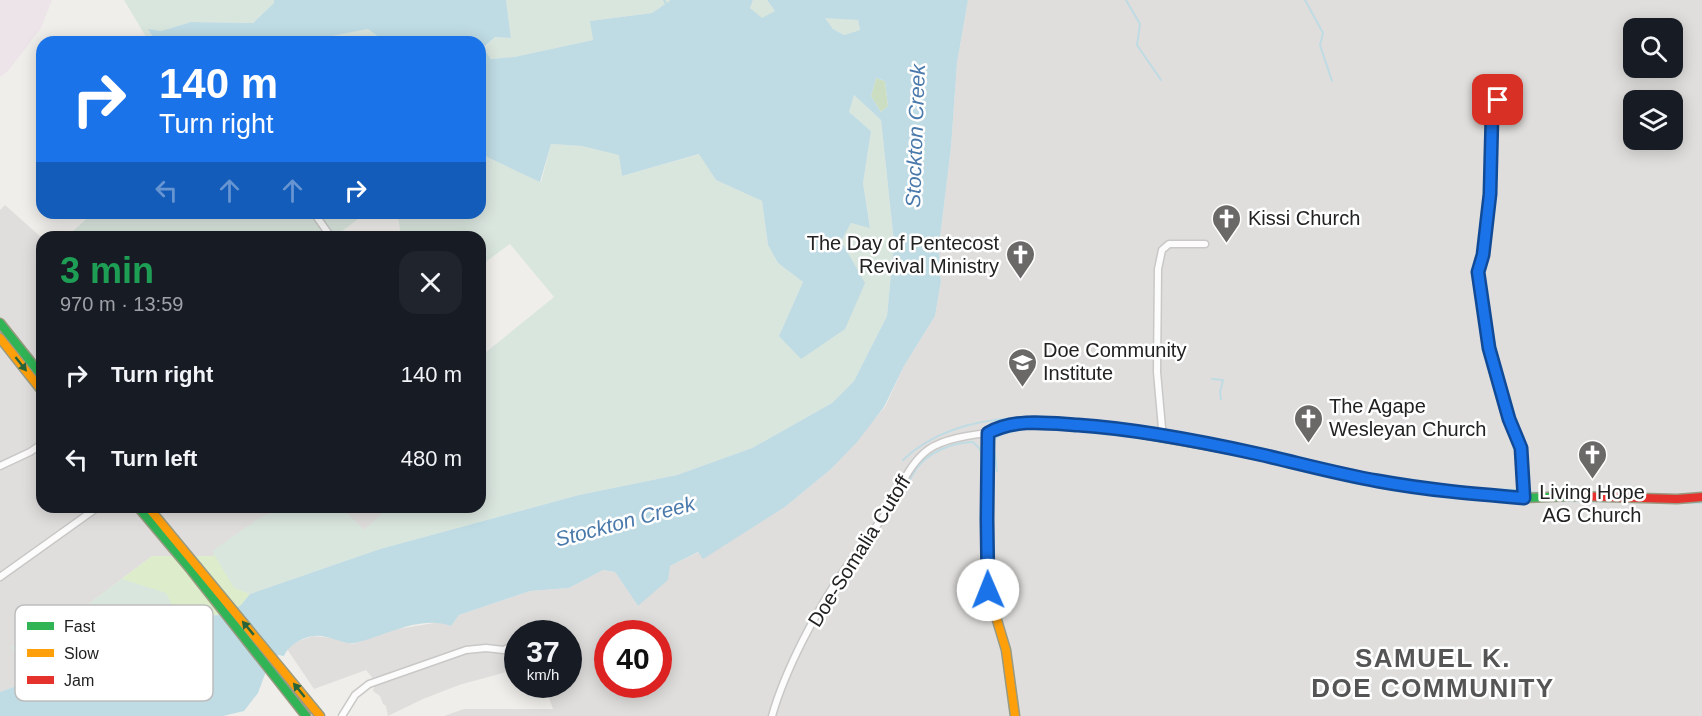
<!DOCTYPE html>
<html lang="en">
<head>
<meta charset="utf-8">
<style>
	:root { --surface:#171b24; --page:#20242c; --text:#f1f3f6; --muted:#9ea1a6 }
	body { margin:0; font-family:Helvetica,sans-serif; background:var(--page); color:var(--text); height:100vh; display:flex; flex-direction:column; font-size:22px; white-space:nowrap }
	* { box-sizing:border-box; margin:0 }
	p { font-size:20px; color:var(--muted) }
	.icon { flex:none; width:33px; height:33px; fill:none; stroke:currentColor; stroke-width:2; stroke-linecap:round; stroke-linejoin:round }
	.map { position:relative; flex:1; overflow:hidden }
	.side { position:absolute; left:36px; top:231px; width:450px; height:282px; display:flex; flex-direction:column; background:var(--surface); border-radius:18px; box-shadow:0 3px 15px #0003 }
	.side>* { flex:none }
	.top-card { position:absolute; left:36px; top:36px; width:450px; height:183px; border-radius:18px; box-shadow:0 3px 15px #0003; background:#1a73e8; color:#fff; overflow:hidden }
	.controls { position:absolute; left:1623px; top:18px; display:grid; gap:12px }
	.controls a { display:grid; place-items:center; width:60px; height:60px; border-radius:12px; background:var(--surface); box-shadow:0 3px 15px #0003; font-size:30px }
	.speed { position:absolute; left:504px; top:620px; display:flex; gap:12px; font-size:30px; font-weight:700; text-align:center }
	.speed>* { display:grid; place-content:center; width:78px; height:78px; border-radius:50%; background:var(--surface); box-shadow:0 3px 15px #0003; line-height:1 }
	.speed small { font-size:15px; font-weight:400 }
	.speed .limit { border:9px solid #d22; background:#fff; color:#111 }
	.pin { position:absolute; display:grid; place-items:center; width:51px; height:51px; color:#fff; margin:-26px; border-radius:12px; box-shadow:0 3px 9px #0006 }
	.me { position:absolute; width:66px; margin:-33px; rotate:359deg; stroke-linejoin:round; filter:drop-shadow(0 0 4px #0008) }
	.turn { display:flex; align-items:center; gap:21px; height:126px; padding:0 24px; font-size:27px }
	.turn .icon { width:78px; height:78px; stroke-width:2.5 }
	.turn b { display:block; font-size:42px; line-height:51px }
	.lanes { display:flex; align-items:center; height:57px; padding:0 24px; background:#0003; justify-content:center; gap:30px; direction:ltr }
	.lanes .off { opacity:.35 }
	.round { display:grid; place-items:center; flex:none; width:63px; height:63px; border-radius:18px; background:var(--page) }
	.headline { display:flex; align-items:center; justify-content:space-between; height:102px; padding:0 24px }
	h1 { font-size:36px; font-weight:600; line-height:45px; color:#1e9e55 }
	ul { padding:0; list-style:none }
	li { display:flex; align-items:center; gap:18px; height:84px; padding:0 24px }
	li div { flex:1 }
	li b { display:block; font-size:22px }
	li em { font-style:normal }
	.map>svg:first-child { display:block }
	.residential { fill:#dfdedc; fill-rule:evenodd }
	.industrial { fill:#ede4e9 }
	.grass { fill:#ddeccb }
	.forest { fill:#cbdec1 }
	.wetland { fill:#d9e6de }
	.water { fill:#bfdbe3; fill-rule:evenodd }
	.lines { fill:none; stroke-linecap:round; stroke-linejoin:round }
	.stream { stroke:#bfdbe3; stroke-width:2 }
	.street-casing { stroke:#c9c8c7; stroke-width:9 }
	.fast-casing { stroke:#999a82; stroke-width:11 }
	.slow-casing { stroke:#999a82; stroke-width:11 }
	.jam-casing { stroke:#999a82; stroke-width:11 }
	.street { stroke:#fdfcfc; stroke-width:6 }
	.fast { stroke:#30b455; stroke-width:8 }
	.slow { stroke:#ff9f0a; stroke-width:8 }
	.jam { stroke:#e5322d; stroke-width:8 }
	.oneway { fill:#286439 }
	.route-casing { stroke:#114b97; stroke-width:15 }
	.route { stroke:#1a73e8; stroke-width:10 }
	.labels { text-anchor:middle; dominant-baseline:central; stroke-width:5; stroke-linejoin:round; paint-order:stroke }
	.poi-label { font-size:20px; fill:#222; stroke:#fff; text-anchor:start }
	.street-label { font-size:20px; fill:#222; stroke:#fff }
	.water-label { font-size:21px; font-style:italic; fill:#4a7aab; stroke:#fff }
	.district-label { font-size:26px; font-weight:bold; letter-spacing:1.5px; fill:#555; stroke:#fff }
	.key { fill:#fff; stroke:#bdbdbd; stroke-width:1.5 }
	.key-label { font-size:16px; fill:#222 }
</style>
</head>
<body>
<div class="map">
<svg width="1702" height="716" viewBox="0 0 1702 716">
	<rect width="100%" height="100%" fill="#f0eeeb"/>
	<g class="residential">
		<path d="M968 0H1702V716H444L464 709H553L544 684H568V633H518L517 669 459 685 423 699 388 716 386 706 383 704 380 696 373 691 375 681 366 670 314 689 287 649 296 642 313 636 331 638 353 644 392 630 440 622 451 626 459 615 530 591 569 588 603 570 615 572 638 606 670 566 699 552 703 558 785 507 831 469 885 407 904 366 935 316 941 281 939 271 940 238 951 147 957 63ZM1634 28H1672V68H1634ZM1634 100H1672V140H1634ZM608 633H658V684H608Z"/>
		<polygon points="5,205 42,238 42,507 450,507 364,530 215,563 152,556 69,619 92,658 0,692 0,210"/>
	</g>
	<polygon class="industrial" points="0,0 52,0 41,28 8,71 0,77"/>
	<polygon class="grass" points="241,535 236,588 250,594 241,605 223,615 69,619 152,556 212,556"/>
	<polygon class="forest" points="876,78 885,81 888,106 881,112 871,96"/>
	<g class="wetland">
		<polygon points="124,0 274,0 274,3 253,23 191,22 161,31 149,30 156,42 149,42"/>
		<polygon points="506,0 671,0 652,13 591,21 593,40 514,57 491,59 483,49 495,37 511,38"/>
		<polygon points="753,0 767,0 775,11 762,19 750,8"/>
		<polygon points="824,17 858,20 860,30 844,35 833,29"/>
		<polygon points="368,29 384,39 376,42 300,41"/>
		<polygon points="854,95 881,120 894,242 887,316 854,381 832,403 752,448 677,475 579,495 380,549 250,594 234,588 212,551 261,517 288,507 341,507 364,530 389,507 480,507 480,357 554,297 510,244 480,266 480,237 401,237 398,215 395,213 480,213 480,145 487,157 541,182 551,144 582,146 620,155 622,176 700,154 716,180 762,201 768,245 778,263 803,282 779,336 851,223 870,227 863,183 871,131 849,112"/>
		<polygon points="93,213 366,213 334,237 78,237 73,231"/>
		<polygon points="122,579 166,593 177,616 92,658 32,680 11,647 69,619"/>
	</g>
	<path class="water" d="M274 0H506L511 38 495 37 483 48 491 59 514 57 593 40 590 21 652 13 671 0H753L750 8 762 18 775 11 767 0H968L957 63 951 147 940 238 939 271 941 281 935 316 904 366 884 407 857 442 831 469 785 507 703 559 698 552 670 566 668 580 638 606 615 572 603 570 569 588 530 591 459 615 451 626C419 615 386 636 355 643 343 645 327 634 314 636 302 637 288 646 284 656L278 655 268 666 258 693 244 711 223 716H0V692L92 658 177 616 223 615 241 605 250 594 380 549 579 495 677 475 752 448 832 403 854 381 887 316 894 242 881 120 854 95 849 112 871 131 863 183 870 228 851 223 841 241 865 283 845 329 801 359 779 336 803 282 778 263 768 245 762 201 716 180 699 154 622 176 619 155 582 146 551 144 540 182 487 157 480 145V42H386L368 29 300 42H156L148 29 161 31 191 22 253 23 274 3ZM825 18 858 20 860 30 844 35 833 29ZM876 78 885 81 888 106 881 112 871 96Z"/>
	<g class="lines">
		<g class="stream">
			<polyline points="664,0 666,4"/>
			<polyline points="1126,0 1140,24 1137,45 1161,80"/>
			<polyline points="1305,0 1323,33 1320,45 1332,81"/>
			<polyline points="1212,379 1223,380 1220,392 1221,399"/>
			<polyline points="1072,419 1090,421"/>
			<polyline points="1044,427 1071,428"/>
			<polyline points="1080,429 1142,437"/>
			<polyline points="1146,429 1158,431"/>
			<polyline points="1162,431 1206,438 1304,460"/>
			<polyline points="1251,457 1303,470"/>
			<path d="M903 460C947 418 1015 414 1072 419"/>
			<polyline points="1325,465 1382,476"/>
			<polyline points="997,471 993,441 1002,434 1038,426"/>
			<polyline points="1332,476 1432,495 1490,499"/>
			<polyline points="1414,482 1465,488 1515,490"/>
			<path d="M905 489C909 482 912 474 917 468 928 452 954 442 973 442L980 449 983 461"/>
			<polyline points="1531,492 1561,493"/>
			<polyline points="1546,501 1648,502"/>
			<polyline points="1666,503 1702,503"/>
		</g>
		<defs>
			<g id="street">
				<polyline points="314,213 331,237"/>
				<polyline points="1157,435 1162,428 1157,372 1158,269 1162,250 1169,244 1205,244"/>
				<polyline points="0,466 30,452 42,444"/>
				<polyline points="0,577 98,507"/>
				<polyline points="342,716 355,695 369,684 466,650 486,648 504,650 518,643"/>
				<path d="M772 716C785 670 817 609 845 569 858 551 872 533 885 514 898 494 906 469 924 453 939 439 968 435 988 433"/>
			</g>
			<g id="fast">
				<polyline points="0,323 42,376"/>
				<polyline points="988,448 988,433 1007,425 1035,422 1099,426 1256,454 1321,470 1445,491 1524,498 1573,496"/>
				<polyline points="138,507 191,570 306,716"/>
			</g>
			<g id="slow">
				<polyline points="0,338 42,391"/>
				<polyline points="988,448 988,590 1006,650 1015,716"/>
				<polyline points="148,507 320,716"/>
			</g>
			<g id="jam">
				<polyline points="1498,100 1492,114 1490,194 1483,255 1478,272 1489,348 1509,419 1521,448 1524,498"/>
				<polyline points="1573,496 1677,499 1702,497"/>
			</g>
		</defs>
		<use href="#street" class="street-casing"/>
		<use href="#fast" class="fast-casing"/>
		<use href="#slow" class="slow-casing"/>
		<use href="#jam" class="jam-casing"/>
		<use href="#street" class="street"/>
		<use href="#fast" class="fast"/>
		<use href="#slow" class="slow"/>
		<use href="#jam" class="jam"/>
	</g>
	<defs><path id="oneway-solid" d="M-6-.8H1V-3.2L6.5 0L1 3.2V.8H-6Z" transform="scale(1.5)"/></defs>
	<g class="oneway">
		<use href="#oneway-solid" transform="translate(21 364) rotate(52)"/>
		<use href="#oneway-solid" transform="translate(248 628) rotate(-130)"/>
		<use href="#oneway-solid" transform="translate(299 690) rotate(-129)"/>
	</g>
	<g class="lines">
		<defs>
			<path id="route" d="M988 590 987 519 988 433C1015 418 1048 423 1078 425 1138 429 1199 441 1258 454 1298 463 1338 474 1378 481 1427 490 1475 494 1524 498L1521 448 1509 419 1489 348 1478 272 1483 255 1490 194 1492 114 1498 100"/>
		</defs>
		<use href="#route" class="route-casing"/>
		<use href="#route" class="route"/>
	</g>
	<defs>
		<symbol id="church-pin" viewBox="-11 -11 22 30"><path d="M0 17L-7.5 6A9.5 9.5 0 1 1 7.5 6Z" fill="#6a6968" stroke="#fff"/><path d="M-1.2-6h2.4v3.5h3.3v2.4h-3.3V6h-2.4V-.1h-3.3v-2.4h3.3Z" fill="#fff"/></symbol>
		<symbol id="university-pin" viewBox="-11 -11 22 30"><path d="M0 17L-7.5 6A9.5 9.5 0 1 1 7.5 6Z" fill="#6a6968" stroke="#fff"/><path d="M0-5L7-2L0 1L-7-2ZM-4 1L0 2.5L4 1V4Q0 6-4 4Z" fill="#fff"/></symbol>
	</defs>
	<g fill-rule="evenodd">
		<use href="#church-pin" x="1210" y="202" width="33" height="45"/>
		<use href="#church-pin" x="1004" y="238" width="33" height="45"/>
		<use href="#university-pin" x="1006" y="346" width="33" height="45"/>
		<use href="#church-pin" x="1292" y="402" width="33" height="45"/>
		<use href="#church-pin" x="1576" y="438" width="33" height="45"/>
	</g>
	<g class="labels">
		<g class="poi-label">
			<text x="1248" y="218">Kissi Church</text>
			<text x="999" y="243" text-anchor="end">The Day of Pentecost<tspan x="999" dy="23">Revival Ministry</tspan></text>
			<text x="1043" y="350">Doe Community<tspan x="1043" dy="23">Institute</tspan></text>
			<text x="1329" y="406">The Agape<tspan x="1329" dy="23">Wesleyan Church</tspan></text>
			<text x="1592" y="492" text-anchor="middle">Living Hope<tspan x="1592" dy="23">AG Church</tspan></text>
		</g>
		<g class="street-label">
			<text transform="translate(859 551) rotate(-58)">Doe-Somalia Cutoff</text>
		</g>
		<g class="water-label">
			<text transform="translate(915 136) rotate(-88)">Stockton Creek</text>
			<text transform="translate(625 521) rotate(-15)">Stockton Creek</text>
		</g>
		<g class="district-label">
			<text x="1433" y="658">SAMUEL K.<tspan x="1433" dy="30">DOE COMMUNITY</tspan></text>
		</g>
	</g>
	<rect x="15" y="605" width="198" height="96" rx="9" class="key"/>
	<rect x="27" y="622" width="27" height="8" fill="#30b455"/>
	<rect x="27" y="649" width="27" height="8" fill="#ff9f0a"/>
	<rect x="27" y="676" width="27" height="8" fill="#e5322d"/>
	<g class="key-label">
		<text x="64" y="632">Fast</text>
		<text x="64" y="659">Slow</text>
		<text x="64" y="686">Jam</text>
	</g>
</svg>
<div class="controls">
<a><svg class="icon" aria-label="search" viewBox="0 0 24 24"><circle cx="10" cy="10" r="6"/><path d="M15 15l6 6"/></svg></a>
<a><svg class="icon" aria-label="layers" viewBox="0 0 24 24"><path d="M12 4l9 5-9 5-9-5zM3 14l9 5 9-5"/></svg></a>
</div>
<div class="speed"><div>37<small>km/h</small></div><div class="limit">40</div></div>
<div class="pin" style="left:1498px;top:100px;background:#d93025"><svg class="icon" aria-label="arrive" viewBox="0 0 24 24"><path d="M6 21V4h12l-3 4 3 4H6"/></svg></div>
<svg class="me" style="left:988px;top:590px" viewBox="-20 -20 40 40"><circle r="19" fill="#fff"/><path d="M0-13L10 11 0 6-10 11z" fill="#1a73e8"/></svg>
<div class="top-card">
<div class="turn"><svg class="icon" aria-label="right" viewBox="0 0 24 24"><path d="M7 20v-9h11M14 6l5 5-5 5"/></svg><div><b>140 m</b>Turn right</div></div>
<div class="lanes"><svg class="icon off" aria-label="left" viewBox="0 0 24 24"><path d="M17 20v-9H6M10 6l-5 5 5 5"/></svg><svg class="icon off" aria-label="ahead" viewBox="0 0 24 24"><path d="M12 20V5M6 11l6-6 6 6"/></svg><svg class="icon off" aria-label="ahead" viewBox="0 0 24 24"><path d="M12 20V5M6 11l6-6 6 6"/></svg><svg class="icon" aria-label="right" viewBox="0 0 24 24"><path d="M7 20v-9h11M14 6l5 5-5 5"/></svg></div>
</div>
<section class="side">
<div class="headline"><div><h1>3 min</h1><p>970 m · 13:59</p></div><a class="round"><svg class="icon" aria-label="close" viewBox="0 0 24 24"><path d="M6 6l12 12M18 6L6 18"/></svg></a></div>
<ul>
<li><svg class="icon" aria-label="right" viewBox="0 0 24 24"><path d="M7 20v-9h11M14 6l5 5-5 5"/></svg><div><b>Turn right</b></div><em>140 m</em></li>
<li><svg class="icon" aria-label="left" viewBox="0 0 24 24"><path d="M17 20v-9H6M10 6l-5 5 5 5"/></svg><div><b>Turn left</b></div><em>480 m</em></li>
</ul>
</section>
</div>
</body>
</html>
